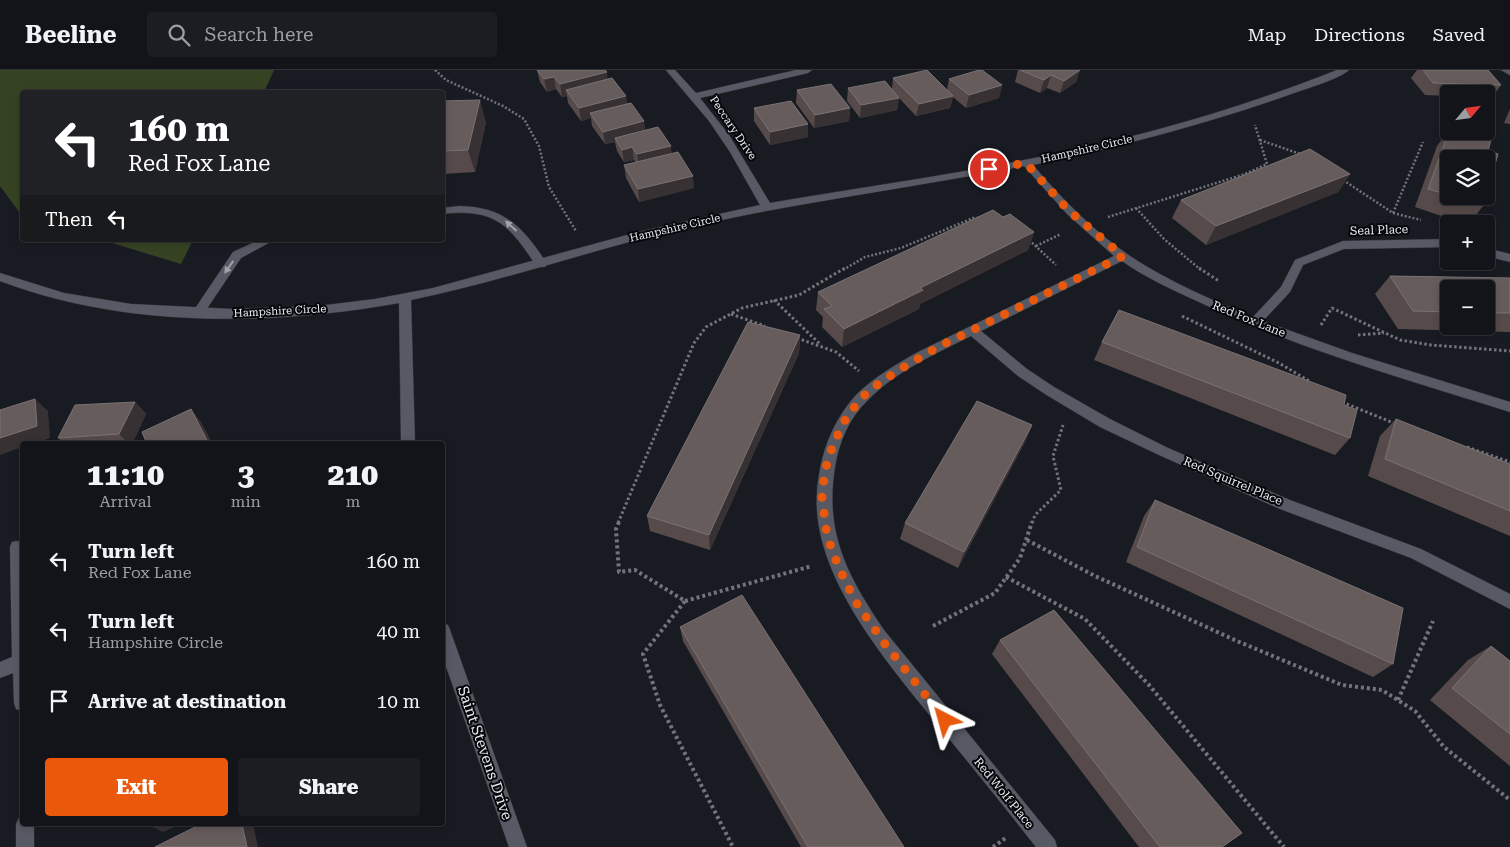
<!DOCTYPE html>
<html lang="en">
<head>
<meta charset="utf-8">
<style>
	:root { --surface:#13141a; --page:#1c1d23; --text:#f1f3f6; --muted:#9d9ea2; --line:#323339; --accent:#ea580c }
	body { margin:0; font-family:"Roboto Serif",serif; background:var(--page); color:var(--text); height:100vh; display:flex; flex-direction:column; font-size:19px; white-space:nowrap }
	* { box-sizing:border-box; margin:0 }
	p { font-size:16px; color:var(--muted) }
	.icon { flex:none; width:28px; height:28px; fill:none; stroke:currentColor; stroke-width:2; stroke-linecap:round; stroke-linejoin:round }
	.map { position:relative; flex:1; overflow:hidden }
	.sheet { position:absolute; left:20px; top:371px; width:425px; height:385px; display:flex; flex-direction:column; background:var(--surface); border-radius:5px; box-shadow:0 2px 8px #0003,0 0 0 1px var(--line) }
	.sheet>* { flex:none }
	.banner { position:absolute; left:20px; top:20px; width:425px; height:152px; border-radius:5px; box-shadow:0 2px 8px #0003,0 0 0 1px var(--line); background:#202124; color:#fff; overflow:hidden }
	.needle { width:32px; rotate:61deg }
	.tools { position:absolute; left:1440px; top:15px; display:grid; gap:10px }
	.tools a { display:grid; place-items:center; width:55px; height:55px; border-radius:5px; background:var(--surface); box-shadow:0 2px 8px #0003,0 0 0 1px var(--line); font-size:25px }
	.pin { position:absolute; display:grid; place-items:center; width:42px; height:42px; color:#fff; margin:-21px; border:2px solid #fff; border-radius:50%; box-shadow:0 1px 5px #0007 }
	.me { position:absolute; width:55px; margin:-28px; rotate:321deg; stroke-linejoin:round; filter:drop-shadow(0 0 4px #0008) }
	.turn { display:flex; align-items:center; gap:18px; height:105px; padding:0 25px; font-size:22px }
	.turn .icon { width:65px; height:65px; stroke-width:2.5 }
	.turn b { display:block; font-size:35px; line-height:42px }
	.then { display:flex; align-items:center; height:48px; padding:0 25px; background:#0003; gap:10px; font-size:19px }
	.eta { display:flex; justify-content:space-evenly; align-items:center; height:85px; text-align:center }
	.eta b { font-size:30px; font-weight:800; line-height:35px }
	.action { display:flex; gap:10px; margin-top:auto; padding:10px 25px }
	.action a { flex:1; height:58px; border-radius:5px; background:var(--accent); color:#fff; font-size:20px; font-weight:800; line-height:58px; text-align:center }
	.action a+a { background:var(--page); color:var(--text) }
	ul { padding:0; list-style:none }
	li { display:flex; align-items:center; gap:15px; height:70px; padding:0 25px }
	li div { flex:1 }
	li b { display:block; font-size:19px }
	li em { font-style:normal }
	header { display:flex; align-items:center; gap:30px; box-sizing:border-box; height:70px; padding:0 25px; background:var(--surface); border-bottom:1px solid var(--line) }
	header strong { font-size:24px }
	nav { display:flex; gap:28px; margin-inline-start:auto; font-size:18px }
	.search { width:350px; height:45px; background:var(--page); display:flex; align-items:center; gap:12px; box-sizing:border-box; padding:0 18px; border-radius:5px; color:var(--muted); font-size:19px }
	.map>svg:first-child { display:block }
	.green { fill:#364323 }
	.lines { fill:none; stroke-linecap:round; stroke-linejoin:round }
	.service-casing { stroke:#33343a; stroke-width:1 }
	.minor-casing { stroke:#33343a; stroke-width:1 }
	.path-far2 { stroke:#72737b; stroke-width:2.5; stroke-dasharray:2 2; stroke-linecap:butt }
	.path-far1 { stroke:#72737b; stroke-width:3; stroke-dasharray:2.5 2.5; stroke-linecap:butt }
	.path { stroke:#72737b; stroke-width:4; stroke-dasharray:3 3; stroke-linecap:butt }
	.service { fill:#575a64; fill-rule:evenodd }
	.minor { fill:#575a64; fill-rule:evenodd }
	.wall { fill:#564b4a; fill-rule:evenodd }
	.shaded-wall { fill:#373133 }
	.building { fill:#665c5c; stroke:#7a7273 }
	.oneway { fill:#a0a2aa }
	.route { stroke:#ea580c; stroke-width:9; stroke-dasharray:0 16.2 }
	.labels { text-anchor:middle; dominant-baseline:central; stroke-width:4; stroke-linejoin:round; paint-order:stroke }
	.far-street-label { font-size:11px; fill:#e9eaf0; stroke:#050609 }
	.street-label { font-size:12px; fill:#e9eaf0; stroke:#050609 }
	.near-street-label { font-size:15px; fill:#e9eaf0; stroke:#050609 }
</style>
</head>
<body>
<header>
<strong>Beeline</strong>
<div class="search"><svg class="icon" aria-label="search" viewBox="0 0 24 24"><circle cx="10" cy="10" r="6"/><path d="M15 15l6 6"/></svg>Search here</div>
<nav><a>Map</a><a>Directions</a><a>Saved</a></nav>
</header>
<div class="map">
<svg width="1510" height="777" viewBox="0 0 1510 777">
	<rect width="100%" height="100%" fill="#191b23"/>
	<g class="green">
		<polygon points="0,0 274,0 264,22 22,22 22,146 0,116"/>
		<polygon points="102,170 193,170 181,194"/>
	</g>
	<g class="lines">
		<defs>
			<g id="service">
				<path d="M460 136C505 137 524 158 547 194L545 197H537C509 155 496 138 442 144V138Z"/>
				<polygon points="259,170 274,170 241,188 202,246 194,246 192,243 194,240 233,182"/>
			</g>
			<g id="minor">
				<path d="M666 0H675L696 23 796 0H812L808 3 700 28 729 65 770 133C855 118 940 107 1024 90 1131 70 1236 40 1337 0H1349C1339 9 1311 17 1297 22 1211 53 1122 76 1033 95 1062 129 1095 163 1133 188 1170 212 1212 230 1253 247L1281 217 1295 190 1343 171 1449 169V177L1344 179 1303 195 1290 222 1263 251 1352 283 1510 332V342C1405 309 1298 279 1199 232 1173 220 1146 208 1122 191L981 261 1027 299 1054 317 1110 349 1168 378 1290 430 1421 479 1510 524V539L1411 488 1280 439 1159 385 1100 357 1045 324 1018 306 971 266C935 284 896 301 868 330 849 348 839 372 835 397 824 463 848 507 884 560L1055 770 1057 777H1036C1003 735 970 694 936 653 887 592 811 505 817 422 817 414 819 407 820 399 825 372 837 346 856 325 874 307 897 294 918 282L1114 186 1067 144 1024 96C911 118 797 132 685 158 593 179 504 211 411 230L415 374H401L399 233C271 256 123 258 0 211V203L64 223 131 234 233 239 318 236 375 229 433 218 638 162 760 135 730 82 709 51Z"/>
				<polygon points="1501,0 1510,0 1510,5"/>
				<polygon points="1486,178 1510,184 1510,192 1486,186"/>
				<polygon points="17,471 22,473 22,641 16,639 14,633 13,603 0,608 0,592 12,587 10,477 12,472"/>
				<polygon points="442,553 448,555 450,560 527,777 509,777 442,585"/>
				<polygon points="22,746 22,754 34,754 34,777 16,777 16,754 19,748"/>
			</g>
		</defs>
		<use href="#service" class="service-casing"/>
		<use href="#minor" class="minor-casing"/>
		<g class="path-far2">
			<polyline points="435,0 446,10 503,36 524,49 539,76 549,117 576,161"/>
			<polyline points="1260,70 1303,85"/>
			<polyline points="1343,110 1393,143 1421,150"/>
			<polyline points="1136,138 1164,169 1201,200"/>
			<polyline points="1393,143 1423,72"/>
			<polyline points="1108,147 1245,104 1267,94 1255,55"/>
			<polyline points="1029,170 1056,195"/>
			<polyline points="1036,176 1061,164"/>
			<polyline points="843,200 865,187 901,178 973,148 982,148"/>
		</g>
		<g class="path-far1">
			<polyline points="1199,198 1219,211"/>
			<polyline points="774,230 821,275"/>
			<polyline points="731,244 765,256"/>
			<polyline points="1182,246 1279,293 1309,311"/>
			<polyline points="1321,255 1332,238 1400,270 1431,275 1510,281"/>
			<polyline points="1358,265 1384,263"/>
			<polyline points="797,268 836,282 859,301"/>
			<polyline points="1342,332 1396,354"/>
			<polyline points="1467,377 1510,392"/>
			<polyline points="618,453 694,273 706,257 742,238 799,225 845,198"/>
			<polyline points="1032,453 1035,445 1061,420 1053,386 1063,355"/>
		</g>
		<g class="path">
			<polyline points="619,452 616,459 619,502 635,500 685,531 643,584 660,635 733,777"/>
			<polyline points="1027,470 1095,506 1237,571 1342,615 1382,620 1415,641 1444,677 1510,730"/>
			<polyline points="1006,507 1085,549 1149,615 1284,777"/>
			<polyline points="685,531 812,496"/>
			<polyline points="933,556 995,523 1020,488 1032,452"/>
			<polyline points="1398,630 1433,551"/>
			<polyline points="993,777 1007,767"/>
		</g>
		<use href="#service" class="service"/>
		<use href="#minor" class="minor"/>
	</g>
	<g class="wall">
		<polygon points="537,0 608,9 626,26 627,34 645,61 672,84 694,118 639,132 626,108 624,95 636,92 634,90 624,92 617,81 615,72 605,74 592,56 591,48 581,51 568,33 567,26 562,27 556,19 547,22 540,12"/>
		<polygon points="1018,0 1080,0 1076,12 1060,23 1047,18 1040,23 1015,12"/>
		<polygon points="1417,0 1488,0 1501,15 1492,27 1486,27 1486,24 1449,24 1449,26 1425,25 1411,8"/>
		<polygon points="893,8 947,20 949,9 1002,15 999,28 966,38 953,27 950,38 916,46 899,28 897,40 860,48 847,31 848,18 892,19"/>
		<polygon points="797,20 850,38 849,51 814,58 796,33"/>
		<polygon points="442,31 486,52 475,102 442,104"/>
		<polygon points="754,38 808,67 770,75 754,51"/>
		<polygon points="1510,39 1510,54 1504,53"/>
		<polygon points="1449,60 1449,126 1486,126 1483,136 1469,154 1465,154 1415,137 1437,76"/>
		<polygon points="1350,104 1338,122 1206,175 1172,148 1181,130"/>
		<polygon points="1003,147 1034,162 1028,180 920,234 919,239 842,277 822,257 823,247 816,240 818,222"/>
		<path d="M1390 206 1510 208V262L1398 259 1375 224ZM1449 219H1486V256H1449Z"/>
		<polygon points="800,265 799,283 710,480 650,461 647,446"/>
		<polygon points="1102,272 1344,335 1350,368 1335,385 1094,290"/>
		<polygon points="135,332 146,344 132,374 65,374 58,368"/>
		<polygon points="1396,349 1510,394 1510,466 1368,406 1380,366"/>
		<polygon points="1032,355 1025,372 958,498 900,469 905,453"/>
		<polygon points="1155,430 1393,594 1373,607 1126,492 1144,446"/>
		<polygon points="680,557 904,777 801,777 683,571"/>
		<polygon points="1000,570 1222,777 1139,777 992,584"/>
		<polygon points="1491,576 1510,591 1510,696 1430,630 1468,590"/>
	</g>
	<g class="shaded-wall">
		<polygon points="1080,0 1076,12 1060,23 1064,11"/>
		<polygon points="607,2 608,15 566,20 567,26 562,27 560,14"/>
		<polygon points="1051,5 1047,18 1040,23 1044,10"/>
		<polygon points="554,7 556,19 547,22 544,9"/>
		<polygon points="1002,15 999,28 966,38 969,25"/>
		<polygon points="626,26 627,38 590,43 591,48 581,51 579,38"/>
		<polygon points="953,26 950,38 916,46 919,34"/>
		<polygon points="899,28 897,40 860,48 861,35"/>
		<polygon points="480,30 486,52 475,102 468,80"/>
		<polygon points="850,38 849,51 814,58 815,45"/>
		<polygon points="644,51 646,63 615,68 615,72 605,74 603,62"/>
		<polygon points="808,54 808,67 770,75 770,62"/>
		<polygon points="671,76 672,88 639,97 637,84"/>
		<polygon points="632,77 634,90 624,92 622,80"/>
		<polygon points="1350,104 1338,122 1206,175 1216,156"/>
		<polygon points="693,106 694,118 639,132 638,119"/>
		<polygon points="1034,162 1028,180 920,234 919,239 842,277 844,259 920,218"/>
		<polygon points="800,265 799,283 710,480 709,465"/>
		<polygon points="35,329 48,341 50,368 33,374 22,374 22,377 0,385 0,368"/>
		<polygon points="135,332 146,344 132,374 129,374 119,364"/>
		<polygon points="191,339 201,352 213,374 209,374"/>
		<polygon points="1032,355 1025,372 958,498 964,482"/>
		<polygon points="152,754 182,754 163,762 148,755"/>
		<polygon points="242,754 253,754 258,777 247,777"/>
	</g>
	<g class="building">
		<polygon points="537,0 605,0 607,2 560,14 554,7 544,9"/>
		<polygon points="927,0 953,26 919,34 893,8"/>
		<polygon points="979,0 982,0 1002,15 969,25 949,9"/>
		<polygon points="1020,0 1080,0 1064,11 1051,5 1044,10"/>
		<polygon points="1423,0 1488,0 1501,15 1433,13"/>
		<polygon points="612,8 626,26 579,38 566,20"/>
		<polygon points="885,11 899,28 861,35 848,18"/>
		<polygon points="831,14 850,38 815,45 797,20"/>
		<polygon points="480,30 468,80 442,81 442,31"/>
		<polygon points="791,31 808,54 770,62 754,38"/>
		<polygon points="631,33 644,51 603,62 590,43"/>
		<polygon points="658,57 671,76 637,84 632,77 622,80 615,68"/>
		<polygon points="1449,61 1461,61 1491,70 1488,81 1498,84 1486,126 1486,89 1449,89 1449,125 1428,119"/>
		<polygon points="1310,79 1350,104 1216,156 1181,130"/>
		<polygon points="678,82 693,106 638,119 624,95"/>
		<polygon points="1451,126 1486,126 1483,136"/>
		<polygon points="993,140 1003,147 1010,144 1034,162 920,218 923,220 844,259 824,239 832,236 818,222"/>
		<polygon points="1390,206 1510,208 1510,243 1486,243 1486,219 1449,219 1449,242 1413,241"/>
		<polygon points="1119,240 1346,325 1344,335 1357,340 1350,368 1102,272"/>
		<polygon points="748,252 800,265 709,465 647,446"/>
		<polygon points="35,329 37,356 0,368 0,340"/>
		<polygon points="977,331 1032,355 964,482 905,453"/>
		<polygon points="135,332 119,364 58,368 75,335"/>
		<polygon points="191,339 209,374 147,374 142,362"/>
		<polygon points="1396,349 1510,394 1510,441 1385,389"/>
		<polygon points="1155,430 1403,538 1393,594 1137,477"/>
		<polygon points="742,525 904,777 808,777 680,557"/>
		<polygon points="1054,540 1242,763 1222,777 1160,777 1000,570"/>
		<polygon points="1491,576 1510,591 1510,664 1452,618"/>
		<polygon points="201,754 242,754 247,777 155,777"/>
	</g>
	<defs><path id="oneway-solid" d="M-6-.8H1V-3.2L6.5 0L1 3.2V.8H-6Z" transform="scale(1.25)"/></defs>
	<g class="oneway">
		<use href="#oneway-solid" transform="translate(511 156) rotate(-138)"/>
		<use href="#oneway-solid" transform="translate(229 197) rotate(125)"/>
	</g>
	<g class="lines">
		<polyline class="route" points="945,650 885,574 855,531 839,498 827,466 822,427 825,400 833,375 847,346 868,321 899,300 938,277 1123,186 1068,140 1026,93 989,99"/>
	</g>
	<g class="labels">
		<g class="far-street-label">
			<text transform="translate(733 58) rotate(56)">Peccary Drive</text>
			<text transform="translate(1087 79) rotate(-13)">Hampshire Circle</text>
			<text transform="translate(675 158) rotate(-13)">Hampshire Circle</text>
			<text transform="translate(280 241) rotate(-3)">Hampshire Circle</text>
		</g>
		<g class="street-label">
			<text transform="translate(1379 160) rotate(-2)">Seal Place</text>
			<text transform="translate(1249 249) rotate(22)">Red Fox Lane</text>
			<text transform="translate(1233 411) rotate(23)">Red Squirrel Place</text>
			<text transform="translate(1004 723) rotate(51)">Red Wolf Place</text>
		</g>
		<g class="near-street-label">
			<text transform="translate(485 683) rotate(71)">Saint Stevens Drive</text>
		</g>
	</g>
</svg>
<div class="tools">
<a><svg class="needle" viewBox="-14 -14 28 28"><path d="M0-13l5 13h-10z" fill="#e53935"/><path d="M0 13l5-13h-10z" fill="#9d9ea2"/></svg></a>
<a><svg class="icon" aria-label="layers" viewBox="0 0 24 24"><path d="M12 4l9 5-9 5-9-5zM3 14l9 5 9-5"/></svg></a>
<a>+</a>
<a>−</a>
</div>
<div class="pin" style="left:989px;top:99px;background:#d93025"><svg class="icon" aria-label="arrive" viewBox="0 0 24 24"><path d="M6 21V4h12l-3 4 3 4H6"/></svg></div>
<svg class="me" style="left:945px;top:650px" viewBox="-20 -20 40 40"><path d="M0-17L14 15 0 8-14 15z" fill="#ea580c" stroke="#fff" stroke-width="4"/></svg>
<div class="banner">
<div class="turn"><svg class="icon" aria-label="left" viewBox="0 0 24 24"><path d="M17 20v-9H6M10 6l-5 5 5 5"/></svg><div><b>160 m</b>Red Fox Lane</div></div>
<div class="then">Then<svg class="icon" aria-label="left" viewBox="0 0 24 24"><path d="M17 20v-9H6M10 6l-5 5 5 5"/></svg></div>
</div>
<section class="sheet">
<div class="eta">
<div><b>11:10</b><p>Arrival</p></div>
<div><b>3</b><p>min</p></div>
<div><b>210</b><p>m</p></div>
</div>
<ul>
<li><svg class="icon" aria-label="left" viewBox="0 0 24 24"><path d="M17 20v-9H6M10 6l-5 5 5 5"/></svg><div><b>Turn left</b><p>Red Fox Lane</p></div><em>160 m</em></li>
<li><svg class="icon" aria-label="left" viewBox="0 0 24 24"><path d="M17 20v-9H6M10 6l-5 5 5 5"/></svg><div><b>Turn left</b><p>Hampshire Circle</p></div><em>40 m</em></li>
<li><svg class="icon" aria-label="arrive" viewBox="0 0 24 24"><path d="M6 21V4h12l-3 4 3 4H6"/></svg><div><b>Arrive at destination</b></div><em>10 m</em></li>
</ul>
<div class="action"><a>Exit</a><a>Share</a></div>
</section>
</div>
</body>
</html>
